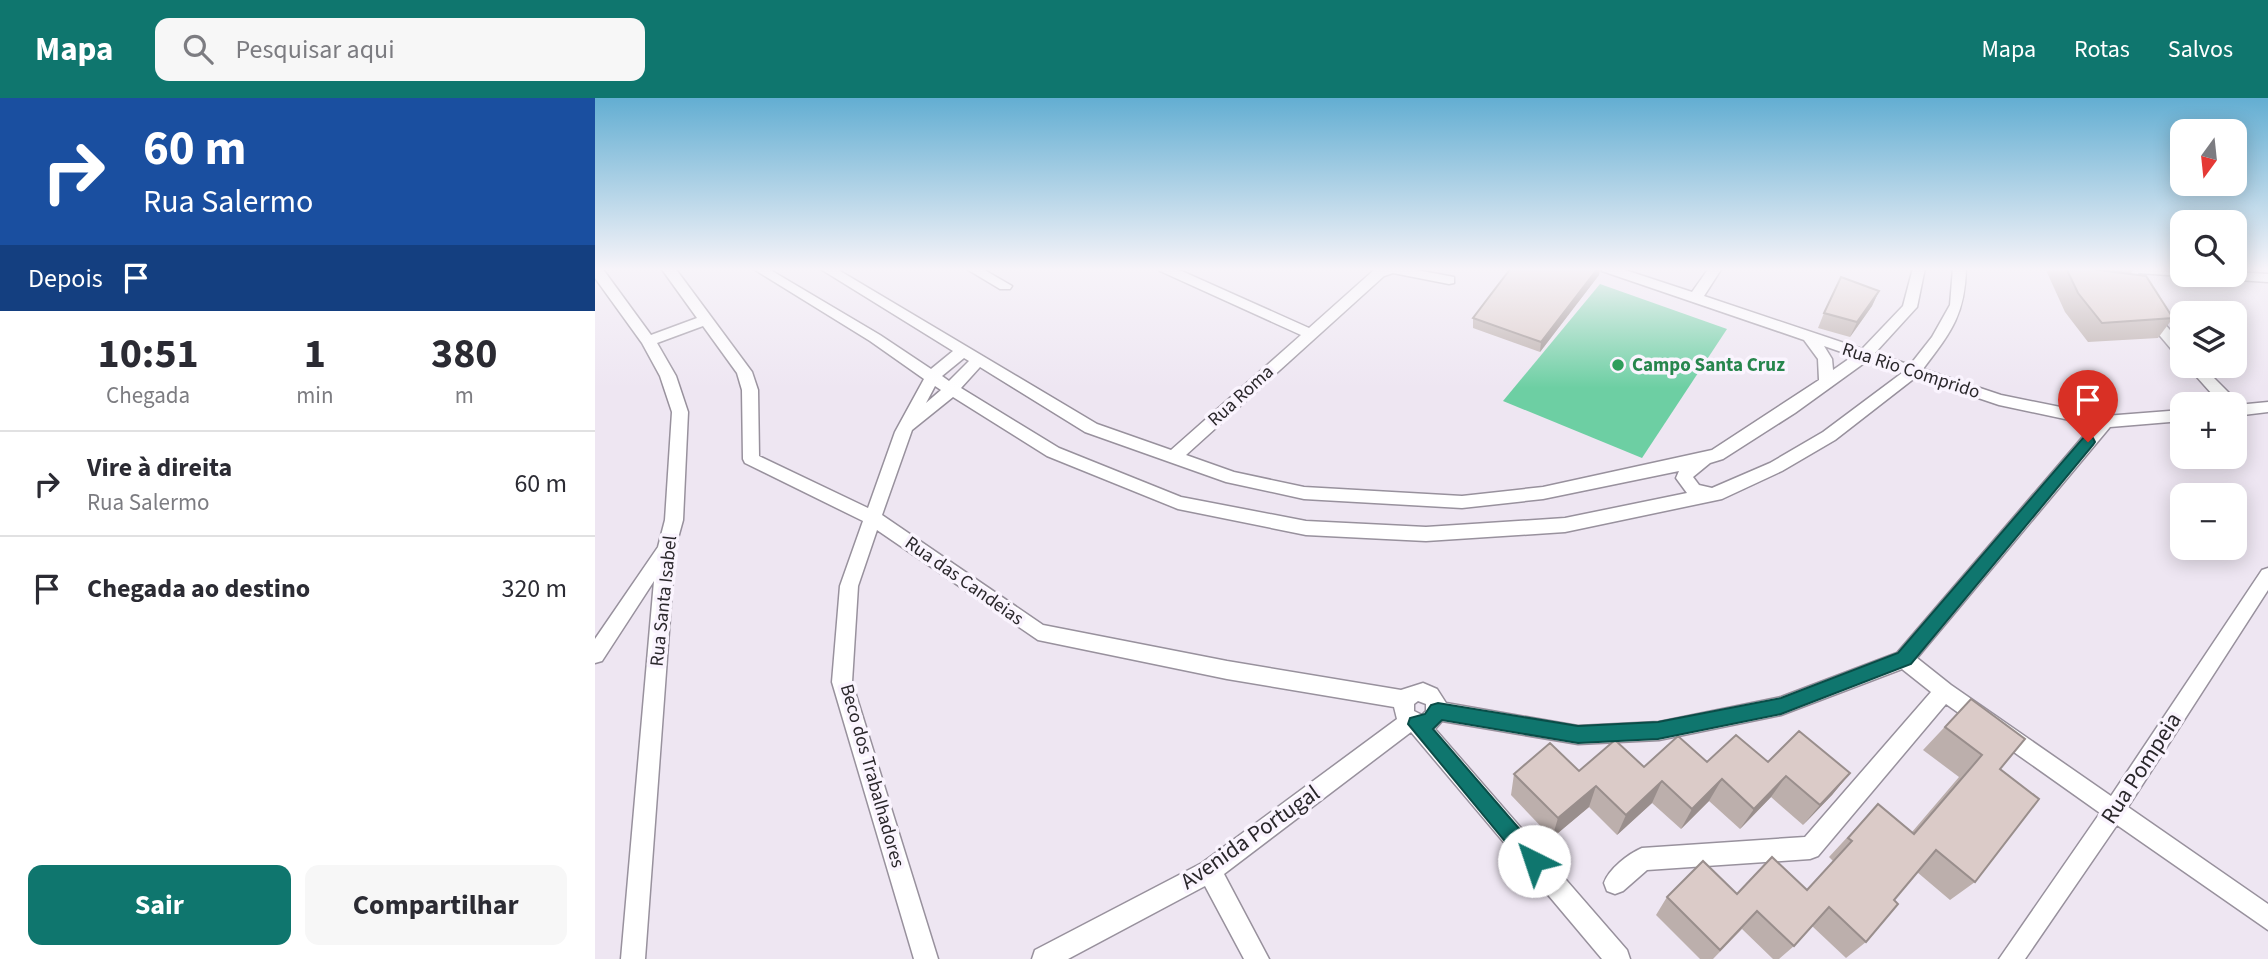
<!DOCTYPE html>
<html lang="pt">
<head>
<meta charset="utf-8">
<style>
	:root { --surface:#fff; --page:#f7f7f7; --text:#2b2b33; --muted:#7c7c81; --line:#e1e1e2; --accent:#0f766e }
	body { margin:0; font-family:"Source Sans 3",sans-serif; background:var(--page); color:var(--text); height:100vh; display:flex; flex-direction:column; font-size:26px; white-space:nowrap }
	* { box-sizing:border-box; margin:0 }
	p { font-size:23px; color:var(--muted) }
	.icon { flex:none; width:38px; height:38px; fill:none; stroke:currentColor; stroke-width:2; stroke-linecap:round; stroke-linejoin:round }
	.map { position:relative; flex:1; overflow:hidden }
	.drawer { display:flex; flex-direction:column; background:var(--surface); width:595px }
	.drawer>* { flex:none }
	.guide { background:#1a4fa0; color:#fff; overflow:hidden }
	.needle { width:46px; rotate:195deg }
	.fabs { position:absolute; left:1575px; top:21px; display:grid; gap:14px }
	.fabs a { display:grid; place-items:center; width:77px; height:77px; border-radius:14px; background:var(--surface); box-shadow:0 4px 18px #0003; font-size:35px }
	.pin { position:absolute; display:grid; place-items:center; width:60px; height:60px; color:#fff; margin:-72px -30px; border-radius:50% 50% 50% 0; rotate:-45deg; box-shadow:0 0 7px #0007 }
	.pin .icon { rotate:45deg }
	.me { position:absolute; width:77px; margin:-38px; rotate:319deg; stroke-linejoin:round; filter:drop-shadow(0 0 5px #0008) }
	.turn { display:flex; align-items:center; gap:24px; height:147px; padding:0 28px; font-size:32px }
	.turn .icon { width:91px; height:91px; stroke-width:2.5 }
	.turn b { display:block; font-size:49px; line-height:60px }
	.then { display:flex; align-items:center; height:66px; padding:0 28px; background:#0003; gap:14px; font-size:26px }
	.eta { display:flex; justify-content:space-evenly; align-items:center; height:119px; text-align:center }
	.eta b { font-size:42px; font-weight:700; line-height:49px }
	.action { display:flex; gap:14px; margin-top:auto; padding:14px 28px }
	.action a { flex:1; height:80px; border-radius:14px; background:var(--accent); color:#fff; font-size:28px; font-weight:700; line-height:80px; text-align:center }
	.action a+a { background:var(--page); color:var(--text) }
	ul { padding:0; list-style:none }
	li { display:flex; align-items:center; gap:21px; height:105px; padding:0 28px; border-top:2px solid var(--line) }
	li div { flex:1 }
	li b { display:block; font-size:26px }
	li em { font-style:normal }
	header { display:flex; align-items:center; gap:42px; box-sizing:border-box; height:98px; padding:0 35px; background:var(--accent); color:#fff }
	header strong { font-size:33px }
	nav { display:flex; gap:38px; margin-inline-start:auto; font-size:24px }
	.search { width:490px; height:63px; background:var(--page); display:flex; align-items:center; gap:18px; box-sizing:border-box; padding:0 24px; border-radius:14px; color:var(--muted); font-size:26px }
	main { display:flex; flex:1; min-height:0 }
	.map>svg:first-child { display:block }
	.green { fill:#6dcfa3 }
	.lines { fill:none; stroke-linecap:round; stroke-linejoin:round }
	.minor-casing { stroke:#98919d; stroke-width:3 }
	.minor { fill:#fff; fill-rule:evenodd }
	.wall { fill:#bcafac }
	.shaded-wall { fill:#998e8c }
	.building { fill:#dbcbc8; stroke:#998e8c; stroke-width:2 }
	.route { fill:#0f766e; stroke:#0a4d48; stroke-width:2 }
	.leisure-dot { fill:#2e9e5b; stroke:#faf4fe; stroke-width:2.5 }
	.labels { text-anchor:middle; dominant-baseline:central; stroke-width:7; stroke-linejoin:round; paint-order:stroke }
	.leisure-label { font-size:19px; font-weight:bold; fill:#27864d; stroke:#faf4fe; text-anchor:start }
	.street-label { font-size:19px; fill:#2a272b; stroke:#faf4fe }
	.near-street-label { font-size:23px; fill:#2a272b; stroke:#faf4fe }
</style>
</head>
<body>
<header>
<strong>Mapa</strong>
<div class="search"><svg class="icon" aria-label="search" viewBox="0 0 24 24"><circle cx="10" cy="10" r="6"/><path d="M15 15l6 6"/></svg>Pesquisar aqui</div>
<nav><a>Mapa</a><a>Rotas</a><a>Salvos</a></nav>
</header>
<main>
<section class="drawer">
<div class="guide">
<div class="turn"><svg class="icon" aria-label="right" viewBox="0 0 24 24"><path d="M7 20v-9h11M14 6l5 5-5 5"/></svg><div><b>60 m</b>Rua Salermo</div></div>
<div class="then">Depois<svg class="icon" aria-label="arrive" viewBox="0 0 24 24"><path d="M6 21V4h12l-3 4 3 4H6"/></svg></div>
</div>
<div class="eta">
<div><b>10:51</b><p>Chegada</p></div>
<div><b>1</b><p>min</p></div>
<div><b>380</b><p>m</p></div>
</div>
<ul>
<li><svg class="icon" aria-label="right" viewBox="0 0 24 24"><path d="M7 20v-9h11M14 6l5 5-5 5"/></svg><div><b>Vire à direita</b><p>Rua Salermo</p></div><em>60 m</em></li>
<li><svg class="icon" aria-label="arrive" viewBox="0 0 24 24"><path d="M6 21V4h12l-3 4 3 4H6"/></svg><div><b>Chegada ao destino</b></div><em>320 m</em></li>
</ul>
<div class="action"><a>Sair</a><a>Compartilhar</a></div>
</section>
<div class="map">
<svg width="1673" height="861" viewBox="0 0 1673 861">
	<rect width="100%" height="100%" fill="#eee6f2"/>
	<polygon class="green" points="1005,186 1132,231 1047,360 908,303"/>
	<g class="lines">
		<defs>
			<g id="minor">
				<path d="M0 170H7L56 237 102 220 66 170H80L157 274 163 292 164 358 273 410 300 334 329 281 275 243 157 170H172L285 237 336 271 358 253 224 170H240L502 326 576 352 706 237 565 173 564 170H580L714 230 779 172 811 170 859 179V185L854 186 798 175 789 178 591 357 639 374 709 389 867 398 948 389 1117 352 1224 282 1223 261 1209 242 1007 173 1006 170H1024L1097 194 1114 170H1127L1109 198 1267 251 1308 208 1318 170H1330L1322 209 1280 255 1315 267 1337 239 1355 207 1358 170H1371C1370 217 1356 234 1328 271L1406 297 1510 318 1587 312V323L1515 329 1322 560 1356 587 1516 698 1667 472 1673 470V492L1533 709 1673 806V832L1522 727 1430 861H1404L1505 715 1351 606 1223 758 1215 761 1052 772 1028 793 1020 796 1012 793 1009 785C1014 771 1033 756 1047 750L1210 739 1336 594 1307 571 1186 617 1064 642 983 646 847 623 840 631 1032 852 1035 861H1007L816 634 629 776 674 861H649L610 788 473 861H437L440 852 607 765 802 621 799 609 632 581 443 542 282 432 263 488 257 584 343 861H319L237 584 245 488 268 423 150 365 148 361 147 292 142 275 108 228 62 245 81 278 93 314 88 422 80 451 50 861H26L59 483 7 563 0 565V541L63 449 70 422 77 314 65 278 47 245 0 180ZM1229 248 1258 258 1238 272 1237 261ZM369 260 374 263 354 283 347 278ZM1272 263 1307 275 1228 334 1175 365 1117 390 1104 387 1098 379 1115 365 1128 361 1200 315ZM385 269 490 334 631 384 709 401 867 410 948 401 1084 373 1081 380 1092 395 970 420 831 429 711 423 586 399 464 350 366 290ZM1321 279 1404 307 1498 327 1302 555 1186 599 1064 624 983 628 851 605 842 591 828 585 806 592 632 563 448 527 287 417 317 332 358 299 452 358 583 411 711 437 831 443 970 434 1127 401 1187 373 1240 342ZM340 288 346 292 331 305ZM823 603 831 606V613L827 617 819 613V606Z"/>
				<polygon points="370,170 386,170 417,188 415,191 405,191"/>
				<polygon points="1526,170 1587,170 1587,177 1592,177 1587,178 1543,175 1568,224 1587,246 1587,260 1582,258 1555,226"/>
				<polygon points="1640,174 1673,176 1673,184 1629,181 1622,177 1640,177"/>
				<polygon points="1592,268 1607,268 1641,302 1642,307 1673,304 1673,314 1640,318 1640,306 1626,306"/>
			</g>
		</defs>
		<use href="#minor" class="minor-casing"/>
		<use href="#minor" class="minor"/>
	</g>
	<g class="wall">
		<polygon points="916,170 1005,170 1004,177 945,254 878,230 878,220"/>
		<polygon points="1450,170 1540,170 1535,176 1578,220 1563,240 1493,244 1470,214"/>
		<polygon points="1284,193 1277,208 1255,239 1223,230 1229,215"/>
		<polygon points="1376,601 1405,671 1380,784 1355,802 1322,774 1299,802 1271,844 1251,860 1217,828 1199,848 1184,861 1178,861 1147,831 1118,861 1105,861 1061,817 1072,799 1212,792 1238,763 1234,759 1283,706 1317,734 1364,679 1328,652"/>
		<polygon points="1112,664 1255,675 1237,697 1208,727 1176,699 1145,731 1114,703 1086,731 1057,705 1022,737 994,709 957,740 916,697 919,676 984,673"/>
	</g>
	<g class="shaded-wall">
		<polygon points="1003,170 1005,170 1004,177 945,254 946,244"/>
		<polygon points="1284,193 1277,208 1255,239 1262,224"/>
		<polygon points="1255,675 1237,697 1208,727 1225,707"/>
		<polygon points="1191,678 1176,699 1145,731 1159,711"/>
		<polygon points="1127,681 1114,703 1086,731 1097,711"/>
		<polygon points="1067,683 1057,705 1022,737 1031,717"/>
		<polygon points="1001,688 994,709 957,740 963,720"/>
	</g>
	<g class="building">
		<polygon points="916,170 1003,170 946,244 878,220"/>
		<polygon points="1471,170 1488,170 1551,178 1578,220 1507,225 1483,195"/>
		<polygon points="1246,179 1284,193 1262,224 1229,215"/>
		<polygon points="1376,601 1430,641 1405,671 1444,701 1380,784 1341,752 1299,802 1303,806 1271,844 1234,809 1199,848 1162,813 1125,852 1072,799 1108,763 1142,796 1177,759 1212,792 1257,743 1253,740 1283,706 1319,736 1387,657 1350,629"/>
		<polygon points="1204,633 1255,675 1225,707 1191,678 1159,711 1127,681 1097,711 1067,683 1031,717 1001,688 963,720 919,676 955,645 984,673 1020,642 1049,669 1083,638 1112,664 1141,637 1173,664"/>
	</g>
	<linearGradient id="sky" x2="0" y2="1"><stop stop-color="#63aed2"/><stop offset="0.59" stop-color="#f7f4f9"/><stop offset="1" stop-color="#f7f4f9" stop-opacity="0"/></linearGradient>
	<rect width="1673" height="290" fill="url(#sky)"/>
	<polygon class="route" points="1493,338 1498,340 1500,344 1498,347 1316,566 1186,616 1063,641 983,645 847,622 838,631 946,756 950,763 946,770 939,773 932,770 813,626 815,620 830,616 836,607 843,605 983,628 1063,624 1186,600 1303,555 1488,340"/>
	<circle class="leisure-dot" cx="1023" cy="267" r="7"/>
	<g class="labels">
		<g class="leisure-label">
			<text x="1037" y="267">Campo Santa Cruz</text>
		</g>
		<g class="street-label">
			<text transform="translate(1316 273) rotate(18)">Rua Rio Comprido</text>
			<text transform="translate(646 298) rotate(-42)">Rua Roma</text>
			<text transform="translate(369 483) rotate(35)">Rua das Candeias</text>
			<text transform="translate(69 503) rotate(-84)">Rua Santa Isabel</text>
			<text transform="translate(277 678) rotate(74)">Beco dos Trabalhadores</text>
		</g>
		<g class="near-street-label">
			<text transform="translate(1546 670) rotate(-57)">Rua Pompeia</text>
			<text transform="translate(655 739) rotate(-35)">Avenida Portugal</text>
		</g>
	</g>
</svg>
<div class="fabs">
<a><svg class="needle" viewBox="-14 -14 28 28"><path d="M0-13l5 13h-10z" fill="#e53935"/><path d="M0 13l5-13h-10z" fill="#7c7c81"/></svg></a>
<a><svg class="icon" aria-label="search" viewBox="0 0 24 24"><circle cx="10" cy="10" r="6"/><path d="M15 15l6 6"/></svg></a>
<a><svg class="icon" aria-label="layers" viewBox="0 0 24 24"><path d="M12 4l9 5-9 5-9-5zM3 14l9 5 9-5"/></svg></a>
<a>+</a>
<a>−</a>
</div>
<div class="pin" style="left:1493px;top:344px;background:#d93025"><svg class="icon" aria-label="arrive" viewBox="0 0 24 24"><path d="M6 21V4h12l-3 4 3 4H6"/></svg></div>
<svg class="me" style="left:939px;top:763px" viewBox="-20 -20 40 40"><circle r="19" fill="#fff"/><path d="M0-13L10 11 0 6-10 11z" fill="#0f766e"/></svg>
</div>
</main>
</body>
</html>
